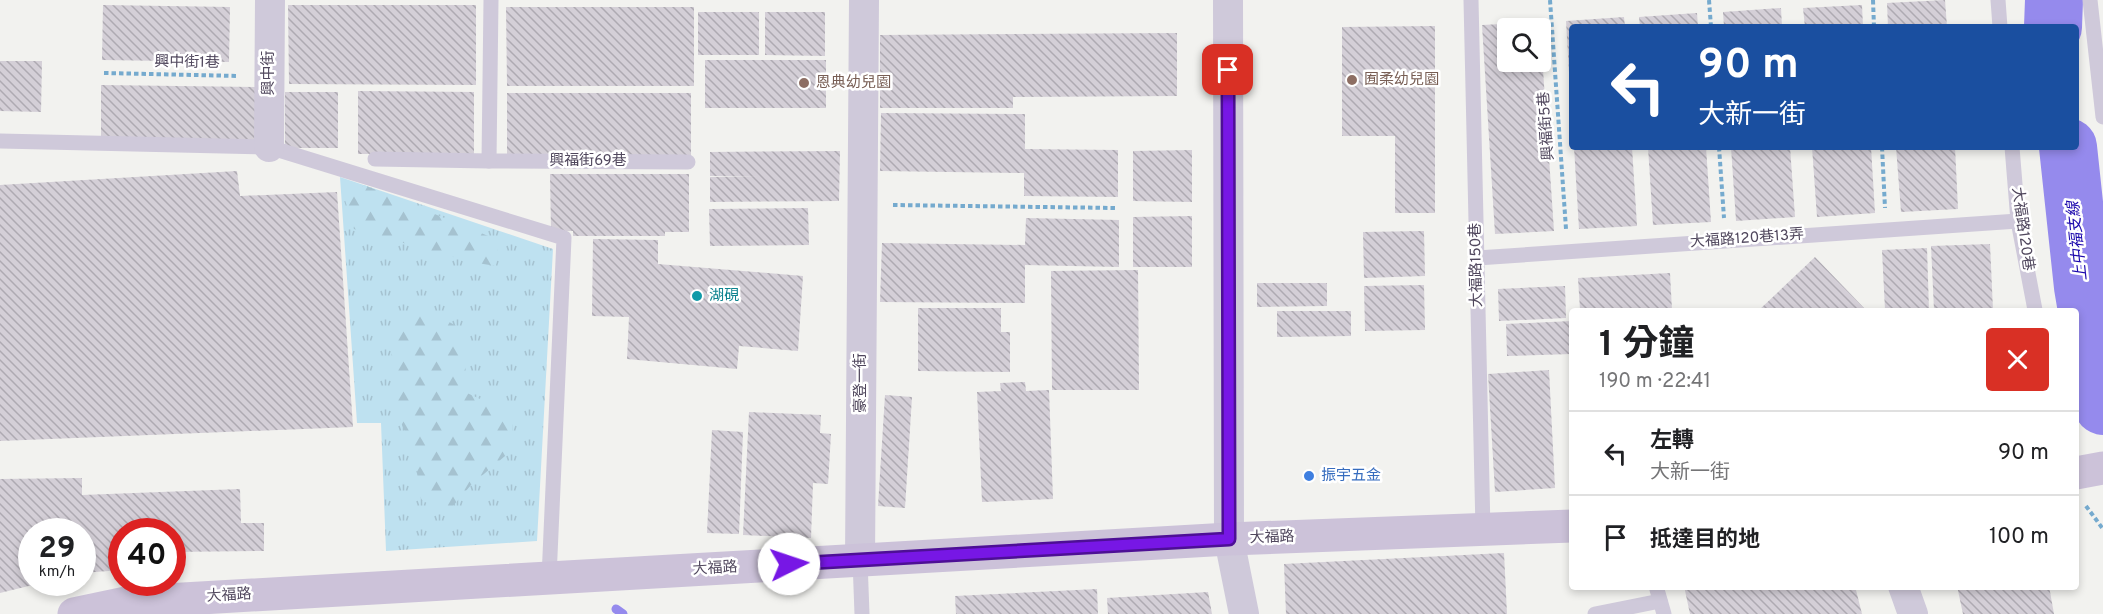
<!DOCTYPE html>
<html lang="zh-TW">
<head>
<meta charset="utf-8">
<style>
	:root { --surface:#fff; --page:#f6f6f6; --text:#202124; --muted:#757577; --line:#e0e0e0 }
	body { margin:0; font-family:Overpass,"Noto Sans TC",sans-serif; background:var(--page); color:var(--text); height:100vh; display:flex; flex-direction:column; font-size:22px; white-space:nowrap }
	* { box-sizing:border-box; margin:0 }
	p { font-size:20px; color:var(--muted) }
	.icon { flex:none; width:33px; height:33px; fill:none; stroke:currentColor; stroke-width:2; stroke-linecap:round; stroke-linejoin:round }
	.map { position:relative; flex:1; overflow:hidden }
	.drawer { position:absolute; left:1569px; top:308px; width:510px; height:282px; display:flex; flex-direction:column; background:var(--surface); border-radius:6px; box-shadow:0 3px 9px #0003 }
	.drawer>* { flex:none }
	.top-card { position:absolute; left:1569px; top:24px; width:510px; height:126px; border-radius:6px; box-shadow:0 3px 9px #0003; background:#1a4fa0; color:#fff; overflow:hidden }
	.tools { position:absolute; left:1497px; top:18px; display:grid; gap:12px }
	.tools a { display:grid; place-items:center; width:54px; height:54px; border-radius:6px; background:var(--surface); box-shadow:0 3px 9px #0003; font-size:30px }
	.speed { position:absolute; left:18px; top:518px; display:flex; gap:12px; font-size:30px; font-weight:700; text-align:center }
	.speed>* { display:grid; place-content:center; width:78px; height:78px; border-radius:50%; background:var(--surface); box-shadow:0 3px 9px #0003; line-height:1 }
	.speed small { font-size:15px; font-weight:400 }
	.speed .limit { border:9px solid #d22; background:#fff; color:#111 }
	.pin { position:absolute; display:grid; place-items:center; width:51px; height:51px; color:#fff; margin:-26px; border-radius:12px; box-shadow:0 3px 9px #0006 }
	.me { position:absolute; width:66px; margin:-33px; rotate:86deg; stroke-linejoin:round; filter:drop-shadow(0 0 4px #0008) }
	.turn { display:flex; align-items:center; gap:21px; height:126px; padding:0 30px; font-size:27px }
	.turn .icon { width:78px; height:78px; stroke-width:2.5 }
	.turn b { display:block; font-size:42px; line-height:51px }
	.round { display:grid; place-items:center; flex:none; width:63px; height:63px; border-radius:6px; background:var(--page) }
	.headline { display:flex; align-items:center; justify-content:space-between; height:102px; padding:0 30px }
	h1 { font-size:36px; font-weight:700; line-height:45px }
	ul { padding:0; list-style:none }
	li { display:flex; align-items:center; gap:18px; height:84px; padding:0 30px; border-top:2px solid var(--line) }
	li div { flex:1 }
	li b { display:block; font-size:22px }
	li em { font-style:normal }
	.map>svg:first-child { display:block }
	.grass { fill:url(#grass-tufts) }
	.forest { fill:url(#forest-firs) }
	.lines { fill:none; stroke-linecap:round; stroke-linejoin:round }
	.stream { stroke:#958aed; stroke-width:9 }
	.river { stroke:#958aed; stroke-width:58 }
	.building { fill:url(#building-back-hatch) }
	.path { stroke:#75aace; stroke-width:4; stroke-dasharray:4.5 3; stroke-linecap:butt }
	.lane { stroke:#cfc9da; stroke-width:15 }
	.street { stroke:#cfc9da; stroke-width:30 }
	.secondary { stroke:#ccc2d9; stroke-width:33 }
	.route-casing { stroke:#4d0f95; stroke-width:15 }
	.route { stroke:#7717e5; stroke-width:10 }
	.education-dot { fill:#8d6e63; stroke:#fff; stroke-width:2 }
	.culture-dot { fill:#0f9aa8; stroke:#fff; stroke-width:2 }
	.shop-dot { fill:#3f7fe0; stroke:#fff; stroke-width:2 }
	.labels { text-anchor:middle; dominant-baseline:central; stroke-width:5; stroke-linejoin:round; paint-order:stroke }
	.street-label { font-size:15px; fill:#50475d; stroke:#fff }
	.education-label { font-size:15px; fill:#785e54; stroke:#fff; text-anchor:start }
	.culture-label { font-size:15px; fill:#0d838f; stroke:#fff; text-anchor:start }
	.shop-label { font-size:15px; fill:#366cbe; stroke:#fff; text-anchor:start }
	.water-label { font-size:16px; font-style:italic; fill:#1d0aad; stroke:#fff }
</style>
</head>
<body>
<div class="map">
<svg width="2103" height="614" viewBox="0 0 2103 614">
	<defs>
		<pattern id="grass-tufts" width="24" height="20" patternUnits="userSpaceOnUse" patternTransform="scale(1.5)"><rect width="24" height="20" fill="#bee1f0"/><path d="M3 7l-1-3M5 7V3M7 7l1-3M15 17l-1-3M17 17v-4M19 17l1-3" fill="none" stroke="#a5c2d0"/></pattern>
		<pattern id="forest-firs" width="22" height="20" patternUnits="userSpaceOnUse" patternTransform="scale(1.5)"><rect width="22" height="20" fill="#bee1f0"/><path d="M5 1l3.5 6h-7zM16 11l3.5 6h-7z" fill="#a5c2d0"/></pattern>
		<pattern id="building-back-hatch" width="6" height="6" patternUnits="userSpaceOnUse" patternTransform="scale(1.5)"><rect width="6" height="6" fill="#d4cfd7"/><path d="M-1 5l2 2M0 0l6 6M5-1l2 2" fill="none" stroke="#aeaab2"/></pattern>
	</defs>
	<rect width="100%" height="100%" fill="#f2f2ef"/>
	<polygon class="grass" points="340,177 553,249 537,541 386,551 381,423 357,423"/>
	<g class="forest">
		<polygon points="364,185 498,240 496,266 471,262 354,229 345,200"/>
		<polygon points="415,302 463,330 467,393 513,414 511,451 471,485 447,513 421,500 415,454 397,414 390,338"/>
	</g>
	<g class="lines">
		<polyline class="stream" points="616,609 623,614"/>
		<g class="river">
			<polyline points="2053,27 2054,0"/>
			<polyline points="2068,147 2083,287 2103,406"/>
		</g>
	</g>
	<g class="building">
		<polygon points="1945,0 1947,27 1888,27 1887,3"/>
		<polygon points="103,5 230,7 229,62 102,60"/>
		<polygon points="288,5 476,5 476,85 289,84"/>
		<polygon points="1862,5 1863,27 1805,27 1803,8"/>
		<polygon points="506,7 694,7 694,86 507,86"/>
		<polygon points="1781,8 1782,27 1724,27 1723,12"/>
		<rect x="698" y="12" width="61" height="43"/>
		<polygon points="765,12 825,12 825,56 765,55"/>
		<polygon points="1697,13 1698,27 1640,27 1639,17"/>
		<polygon points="1624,17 1625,27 1572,27 1570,90 1566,21"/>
		<polygon points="1540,22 1541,28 1508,28 1508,62 1540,62 1542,55 1554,231 1495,234 1482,25"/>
		<polygon points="1435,26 1435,213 1395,213 1395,136 1342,136 1342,27"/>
		<polygon points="1177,33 1177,96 1013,97 1013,108 880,108 880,35"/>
		<rect x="705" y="60" width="121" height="48"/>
		<polygon points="0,61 42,61 41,112 0,111"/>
		<polygon points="101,85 255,87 255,143 101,141"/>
		<polygon points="358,91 474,92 474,154 358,154"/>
		<rect x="285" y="92" width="53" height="56"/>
		<polygon points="507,93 691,93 691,156 507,155"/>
		<polygon points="881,113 1025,114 1025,149 1118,150 1118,197 1024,196 1024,173 880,171"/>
		<polygon points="1574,147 1632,147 1637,226 1579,229"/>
		<polygon points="1648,147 1706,147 1711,222 1653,225"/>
		<polygon points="1731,147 1790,147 1795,217 1736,221"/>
		<polygon points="1812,147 1871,147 1875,213 1817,217"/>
		<polygon points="1896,147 1955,147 1958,209 1901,212"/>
		<polygon points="1192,150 1192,202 1133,201 1133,151"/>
		<polygon points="840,151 839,201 710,202 710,177 758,177 710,176 710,152"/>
		<polygon points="237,171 240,196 337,192 353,427 0,441 0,185"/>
		<polygon points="550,174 689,174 689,232 665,232 665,236 573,236 573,231 551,231"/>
		<polygon points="808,208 809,245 710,246 709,209"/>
		<polygon points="1192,216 1192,267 1133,267 1133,217"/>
		<polygon points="1026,218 1119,220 1119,267 1025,265 1025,303 880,302 882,243 1025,245"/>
		<polygon points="1424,231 1425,276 1364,278 1363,232"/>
		<polygon points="593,239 658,240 658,264 803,276 798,351 739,346 737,369 627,359 629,317 592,316"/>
		<polygon points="1990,244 1993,310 1934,310 1931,246"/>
		<polygon points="1927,248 1929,310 1885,310 1882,250"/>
		<polygon points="1815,257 1866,310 1759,310"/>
		<polygon points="1138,270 1139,390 1052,390 1051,271"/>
		<polygon points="1670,273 1672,310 1580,310 1578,278"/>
		<polygon points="1257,283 1327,283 1327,306 1257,307"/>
		<polygon points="1424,285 1425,330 1365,331 1364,286"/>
		<polygon points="1565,286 1566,318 1499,321 1498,289"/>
		<polygon points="918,308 1001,308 1001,332 1010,332 1010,372 918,371"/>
		<polygon points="1277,311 1351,311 1351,336 1277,337"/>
		<polygon points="1572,321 1572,354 1507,356 1506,324"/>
		<polygon points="1549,370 1555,488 1495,492 1488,374"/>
		<polygon points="1025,382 1026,391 1049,390 1053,499 982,502 977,392 1001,391 1000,383"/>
		<polygon points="885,395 912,397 905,508 878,506"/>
		<polygon points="749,412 821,415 820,433 831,434 828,484 813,483 811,538 743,535"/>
		<polygon points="712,430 743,432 739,534 707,533"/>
		<polygon points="82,478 82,495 240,489 241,523 264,523 264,551 172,552 172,531 122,531 122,570 82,573 82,531 32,531 32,582 41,583 0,593 0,479"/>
		<polygon points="1504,553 1507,614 1286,614 1284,564"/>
		<polygon points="1684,586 1855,586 1862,614 1690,614"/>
		<polygon points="1957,586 2049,586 2054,614 1963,614"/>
		<polygon points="1097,589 1098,614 956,614 955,596"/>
		<polygon points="1208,592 1212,614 1108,614 1107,598"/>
	</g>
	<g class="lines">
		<g class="path">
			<polyline points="1550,0 1566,229"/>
			<polyline points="1709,0 1711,27"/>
			<polyline points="1873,0 1874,27"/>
			<polyline points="104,73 238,76"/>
			<polyline points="1719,147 1724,218"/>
			<polyline points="1882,147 1885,208"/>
			<polyline points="893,205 1116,208"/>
			<polyline points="2086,506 2103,529"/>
		</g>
		<g class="lane">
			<polyline points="491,0 489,161 688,162"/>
			<polyline points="1471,0 1483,530"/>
			<polyline points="1998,0 2000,27"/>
			<polyline points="2090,0 2103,117"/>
			<polyline points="0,141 269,147 564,238 549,578"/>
			<polyline points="2012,147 2018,221 2035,310"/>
			<polyline points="375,159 489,161"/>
			<polyline points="1477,258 2018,221"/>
			<polyline points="860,560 862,614"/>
			<polyline points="1656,586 1664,614"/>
			<polyline points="1595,614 1660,601"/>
		</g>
		<g class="street">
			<polyline points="1228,0 1229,539 1244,614"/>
			<polyline points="269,147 270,0"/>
			<polyline points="860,560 864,0"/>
			<polyline points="1903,586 1913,614"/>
		</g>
		<g class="secondary">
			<polyline points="2076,473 2103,468"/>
			<polyline points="74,614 131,602 1229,539 1572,526"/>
		</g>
	</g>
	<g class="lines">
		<defs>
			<polyline id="route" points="789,564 1229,539 1228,70"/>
		</defs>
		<use href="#route" class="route-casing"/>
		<use href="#route" class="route"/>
	</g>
	<g class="education-dot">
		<circle cx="1352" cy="80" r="6"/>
		<circle cx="804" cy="83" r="6"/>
	</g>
	<circle class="culture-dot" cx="697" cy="296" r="6"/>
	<circle class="shop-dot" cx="1309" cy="476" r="6"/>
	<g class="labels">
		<g class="street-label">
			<text transform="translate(187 63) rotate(1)">興中街1巷</text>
			<text transform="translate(269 73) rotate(-90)">興中街</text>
			<text transform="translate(1547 126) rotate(-94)">興福街5巷</text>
			<text x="588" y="161">興福街69巷</text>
			<text transform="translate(2022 229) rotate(82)">大福路120巷</text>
			<text transform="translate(1747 239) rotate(-4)">大福路120巷13弄</text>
			<text transform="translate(1477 265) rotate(-91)">大福路150巷</text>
			<text transform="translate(861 383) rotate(-90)">豪登一街</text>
			<text transform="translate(1272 538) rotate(-2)">大福路</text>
			<text transform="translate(715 569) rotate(-3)">大福路</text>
			<text transform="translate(229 596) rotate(-3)">大福路</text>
		</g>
		<g class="education-label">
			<text x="1364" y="80">囿柔幼兒園</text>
			<text x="816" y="83">恩典幼兒園</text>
		</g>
		<g class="culture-label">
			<text x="709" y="296">湖硯</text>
		</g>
		<g class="shop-label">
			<text x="1321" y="476">振宇五金</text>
		</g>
		<g class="water-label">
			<text transform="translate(2078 241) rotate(-96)">上中福支線</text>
		</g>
	</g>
</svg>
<div class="tools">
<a><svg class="icon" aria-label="search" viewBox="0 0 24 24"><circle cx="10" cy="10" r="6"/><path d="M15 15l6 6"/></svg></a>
</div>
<div class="speed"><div>29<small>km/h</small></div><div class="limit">40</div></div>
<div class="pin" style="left:1228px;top:70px;background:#d93025"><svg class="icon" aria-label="arrive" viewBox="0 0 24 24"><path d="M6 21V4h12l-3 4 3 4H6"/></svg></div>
<svg class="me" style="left:789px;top:564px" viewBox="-20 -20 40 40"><circle r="19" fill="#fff"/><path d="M0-13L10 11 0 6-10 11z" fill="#7717e5"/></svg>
<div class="top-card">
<div class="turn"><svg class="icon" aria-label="left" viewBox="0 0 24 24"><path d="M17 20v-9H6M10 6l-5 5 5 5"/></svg><div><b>90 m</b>大新一街</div></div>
</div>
<section class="drawer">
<div class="headline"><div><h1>1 分鐘</h1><p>190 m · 22:41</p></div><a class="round" style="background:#d93025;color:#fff"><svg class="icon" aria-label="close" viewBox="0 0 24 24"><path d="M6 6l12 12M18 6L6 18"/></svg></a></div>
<ul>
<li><svg class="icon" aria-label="left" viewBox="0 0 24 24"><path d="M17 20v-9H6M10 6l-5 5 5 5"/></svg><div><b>左轉</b><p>大新一街</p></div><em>90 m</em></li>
<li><svg class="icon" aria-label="arrive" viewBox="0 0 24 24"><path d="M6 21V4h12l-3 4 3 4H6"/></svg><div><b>抵達目的地</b></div><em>100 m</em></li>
</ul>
</section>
</div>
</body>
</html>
